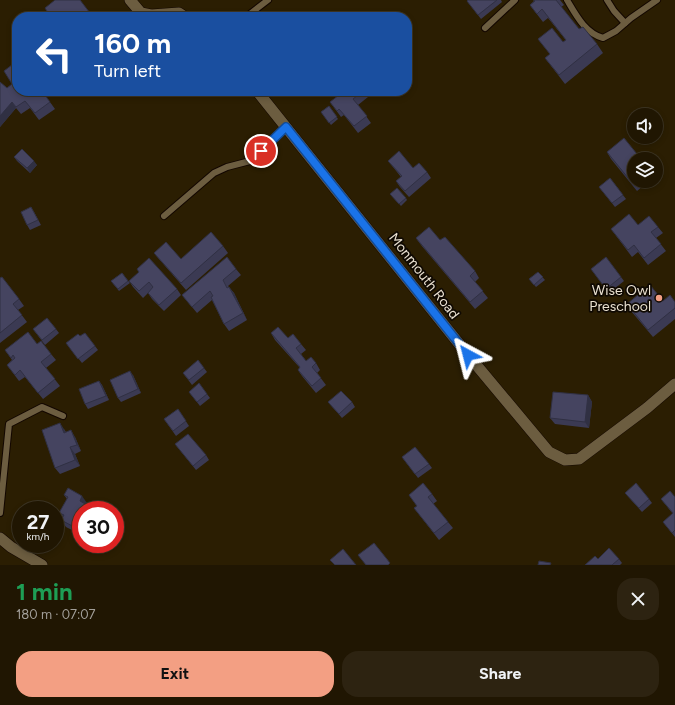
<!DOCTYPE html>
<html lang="en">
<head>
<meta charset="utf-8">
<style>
	:root { --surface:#201602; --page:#2d2311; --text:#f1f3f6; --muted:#a29f99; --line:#3d3524; --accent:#f39f83 }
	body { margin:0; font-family:Figtree,sans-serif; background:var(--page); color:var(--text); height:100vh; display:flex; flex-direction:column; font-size:15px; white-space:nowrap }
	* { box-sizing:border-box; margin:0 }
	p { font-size:13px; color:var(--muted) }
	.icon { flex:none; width:22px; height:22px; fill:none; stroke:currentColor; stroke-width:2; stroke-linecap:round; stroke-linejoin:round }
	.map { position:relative; height:565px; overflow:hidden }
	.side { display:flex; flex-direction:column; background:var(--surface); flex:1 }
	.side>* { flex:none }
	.banner { position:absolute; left:12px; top:12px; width:400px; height:84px; border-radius:16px; box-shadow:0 2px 6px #0003,0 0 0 1px var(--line); background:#1a4fa0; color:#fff; overflow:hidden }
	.controls { position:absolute; left:627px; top:108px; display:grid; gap:8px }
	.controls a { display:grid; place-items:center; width:36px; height:36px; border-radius:50%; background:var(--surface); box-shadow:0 2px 6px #0003,0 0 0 1px var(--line); font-size:20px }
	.speed { position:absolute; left:12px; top:501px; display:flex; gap:8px; font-size:20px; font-weight:700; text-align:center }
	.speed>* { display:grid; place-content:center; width:52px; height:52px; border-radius:50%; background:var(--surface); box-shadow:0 2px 6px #0003,0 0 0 1px var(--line); line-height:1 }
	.speed small { font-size:10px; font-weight:400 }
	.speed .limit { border:6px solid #d22; background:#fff; color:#111 }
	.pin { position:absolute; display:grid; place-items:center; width:34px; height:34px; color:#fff; margin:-17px; border:2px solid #fff; border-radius:50%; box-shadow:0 1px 4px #0007 }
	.me { position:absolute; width:44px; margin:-22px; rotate:322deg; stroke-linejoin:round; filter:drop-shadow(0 0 3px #0008) }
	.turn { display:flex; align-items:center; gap:14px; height:84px; padding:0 16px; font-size:18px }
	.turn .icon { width:52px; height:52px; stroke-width:2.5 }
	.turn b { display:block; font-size:28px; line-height:34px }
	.round { display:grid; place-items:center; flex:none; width:42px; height:42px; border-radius:16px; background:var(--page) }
	.head { display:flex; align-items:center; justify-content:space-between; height:68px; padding:0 16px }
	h1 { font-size:24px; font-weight:700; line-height:30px; color:#1e9e55 }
	.primary-button { display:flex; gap:8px; margin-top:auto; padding:8px 16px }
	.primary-button a { flex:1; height:46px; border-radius:16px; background:var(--accent); color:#111; font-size:16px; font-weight:700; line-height:46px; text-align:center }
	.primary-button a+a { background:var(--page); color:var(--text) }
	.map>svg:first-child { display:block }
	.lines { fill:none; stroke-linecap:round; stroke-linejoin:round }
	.service-casing { stroke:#130700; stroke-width:8 }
	.minor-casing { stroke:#130700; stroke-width:12 }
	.service { stroke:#6c5d40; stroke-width:6 }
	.minor { stroke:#6c5d40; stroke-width:11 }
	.wall { fill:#3b3a53 }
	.shaded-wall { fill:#303043 }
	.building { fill:#454460; stroke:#303043 }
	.route-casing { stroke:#114b97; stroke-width:10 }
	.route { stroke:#1a73e8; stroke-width:7 }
	.poi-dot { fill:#f39f83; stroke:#0f0902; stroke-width:1.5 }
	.labels { text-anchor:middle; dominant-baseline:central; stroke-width:3.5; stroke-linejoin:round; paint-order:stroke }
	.street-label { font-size:14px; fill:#eae1d1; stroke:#0f0902 }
	.poi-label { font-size:14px; fill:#eae1d1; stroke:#0f0902; text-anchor:end }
</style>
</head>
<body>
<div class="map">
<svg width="675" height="565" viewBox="0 0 675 565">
	<rect width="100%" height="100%" fill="#2b1e02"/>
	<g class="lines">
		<defs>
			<g id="service">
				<path d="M567 0C576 15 585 33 603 38L616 31 631 18 657 0"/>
				<polyline points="607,0 614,11 625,23"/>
				<polyline points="246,17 268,0"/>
				<polyline points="485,28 515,0"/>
				<polyline points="164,216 214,173 227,167 250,161 286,127"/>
				<polyline points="0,513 9,424 42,407 63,416"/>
			</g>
			<g id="minor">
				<polyline points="130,0 141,13 151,15 179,13 185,17"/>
				<polyline points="257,91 468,355 549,452 565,460 579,459 647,408 675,384"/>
				<polyline points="0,538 11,547 42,565"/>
			</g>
		</defs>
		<use href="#service" class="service-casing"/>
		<use href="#minor" class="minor-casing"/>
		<use href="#service" class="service"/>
		<use href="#minor" class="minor"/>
	</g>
	<g class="wall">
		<polygon points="468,0 501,0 502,2 481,19 467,1"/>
		<polygon points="533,0 560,0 564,5 561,7 579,29 597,44 603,53 565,84 545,58 550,54 538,39 563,42 566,40 548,18 543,22 536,13 530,5 534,1"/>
		<polygon points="45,8 93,17 51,17"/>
		<polygon points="0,82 7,88 42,91 55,109 39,120 30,108 21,114 16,108 0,127"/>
		<polygon points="301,91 309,91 304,95"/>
		<polygon points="363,91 368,97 358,105 371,123 358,133 344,115 341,117 330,102"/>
		<polygon points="329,106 338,119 331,125 321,112"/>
		<polygon points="607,152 634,181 649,181 637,191 611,159"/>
		<polygon points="14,157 37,165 30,173 17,161"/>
		<polygon points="388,161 427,172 431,178 409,197 400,187 396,181 401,177 393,167"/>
		<polygon points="610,178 626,199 615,207 599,187"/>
		<polygon points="390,194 406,198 407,200 401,206"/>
		<polygon points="31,207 34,212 41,225 30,230 27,225"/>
		<polygon points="638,225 658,227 663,233 656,238 666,251 648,265 638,252 632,257 611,229"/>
		<polygon points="416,238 440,240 475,271 479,278 475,282 488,298 475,309 421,245"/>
		<polygon points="223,246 228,253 186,290 159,259 154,253 181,259"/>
		<polygon points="137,269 177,289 181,295 164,311 152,299 148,293 143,298 133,287 129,281 139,272"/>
		<polygon points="236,269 241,275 228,286 234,293 247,320 229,331 224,324 212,300 197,313 182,295"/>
		<polygon points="591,269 621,277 624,281 609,293"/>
		<polygon points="538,272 545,280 536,287 529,279"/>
		<polygon points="122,273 130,283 119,291 111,281"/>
		<polygon points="0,278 19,299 24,306 18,310 27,322 0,343"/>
		<polygon points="663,301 675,302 675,319 653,337 631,311 627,304"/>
		<polygon points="33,329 56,329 59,333 45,345"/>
		<polygon points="271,333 301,344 306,350 301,354 306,361 316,363 320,370 317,373 326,385 316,393 302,376 298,370 300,368 275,340"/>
		<polygon points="80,336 95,346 98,350 82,363 69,347"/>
		<polygon points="37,344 51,354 56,360 46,368 60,386 43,399 25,377 19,381 7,365 12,360 5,350"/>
		<polygon points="204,368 207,372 192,385 183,373"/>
		<polygon points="133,375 141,393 121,402 118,398"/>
		<polygon points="99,381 102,385 109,400 88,409 85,404"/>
		<polygon points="189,392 207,394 210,398 200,406"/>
		<polygon points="588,395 592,402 589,428 555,424 550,418"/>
		<polygon points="328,402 352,402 355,407 342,418"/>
		<polygon points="178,409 189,426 176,436 164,419"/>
		<polygon points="64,429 66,432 75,437 81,451 75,454 80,466 60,474 55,468"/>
		<polygon points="175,444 206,455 209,460 196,470"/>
		<polygon points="402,457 429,464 432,468 418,478"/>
		<polygon points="625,493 649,499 652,503 642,512"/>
		<polygon points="432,494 437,501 433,504 453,528 439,540 414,508 417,506 409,495"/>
		<polygon points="64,495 87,503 81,510 81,533 80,534 66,527 61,520 63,518 59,513 67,499"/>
		<polygon points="675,497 675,537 663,522 673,514 661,499"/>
		<polygon points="598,559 619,559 622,563 620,565 585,565"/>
	</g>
	<g class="shaded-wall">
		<polygon points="12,102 16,108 0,127 0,116"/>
		<polygon points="34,161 37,165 30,173 27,168"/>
		<polygon points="229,287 234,293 247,320 243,313"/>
		<polygon points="130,371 133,375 141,393 138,389"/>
		<polygon points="99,381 102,385 109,400 106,396"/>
		<polygon points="588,395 592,402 589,428 585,422"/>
		<polygon points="60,423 64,429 68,440 64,433"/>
		<polygon points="71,430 75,437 81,451 77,445"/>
		<polygon points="70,447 75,454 80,466 75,460"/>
		<polygon points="82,496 87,503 84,508 80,501"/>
		<polygon points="115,521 118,526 115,532"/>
		<polygon points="78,523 81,527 81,533 80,534 76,528"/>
	</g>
	<g class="building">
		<polygon points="55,0 80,0 93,17 64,17 61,13 56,17 51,17 45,8"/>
		<polygon points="468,0 497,0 478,15 467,1"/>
		<polygon points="534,0 556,0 579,29 583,27 597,44 559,75 545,58 550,54 538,39 552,28 563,42 566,40 542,9 537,14 530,5 535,1"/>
		<polygon points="17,61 17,91 42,91 50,102 35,113 25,101 16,107 12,102 0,116 0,82 7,88 12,84 4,71"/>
		<polygon points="344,91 363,91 353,99 367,116 354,126 339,109 337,111 330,102"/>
		<polygon points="329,106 337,117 329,123 321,112"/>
		<polygon points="624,138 641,159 634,159 634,181 637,181 633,184 607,152"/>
		<polygon points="22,149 34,161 27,168 14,157"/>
		<polygon points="399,151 413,168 419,163 427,172 405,191 396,181 402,176 388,161"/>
		<polygon points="610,178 623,195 612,203 599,187"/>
		<polygon points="397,188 406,198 399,204 390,194"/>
		<polygon points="31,207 38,220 27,225 21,212"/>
		<polygon points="629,214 638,225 649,216 658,227 651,232 661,244 644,258 634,245 628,250 611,229"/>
		<polygon points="429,227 440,240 445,237 475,271 470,276 483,291 470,302 416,238"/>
		<polygon points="211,232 223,246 181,283 154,253 166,242 181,259"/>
		<polygon points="227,257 236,269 223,280 227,288 229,287 243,313 224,324 211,297 213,296 210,291 192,307 182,295"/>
		<polygon points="606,257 621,277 606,289 591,269"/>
		<polygon points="149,258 177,289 159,305 148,293 153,287 149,282 139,291 129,281 139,272 137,269"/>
		<polygon points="538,272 543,277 534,285 529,279"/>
		<polygon points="122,273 128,281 118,289 111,281"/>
		<polygon points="2,277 19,299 13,304 22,315 0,333 0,278"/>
		<polygon points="650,285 663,301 670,295 675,302 675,308 648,330 627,304"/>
		<polygon points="47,318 56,329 42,340 33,329"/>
		<polygon points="278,327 288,338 293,334 301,344 296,348 306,361 311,357 316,363 312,367 321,378 312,386 298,370 300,367 271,333"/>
		<polygon points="28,332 37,344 41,341 51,354 41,362 55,379 38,393 20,370 15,375 7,365 15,358 13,355 11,358 5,350"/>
		<polygon points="85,333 95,346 78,359 66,343 78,334 80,336"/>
		<polygon points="198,360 204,368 189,380 183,373"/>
		<polygon points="130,371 138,389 118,398 110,380"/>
		<polygon points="99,381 106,396 85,404 79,389"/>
		<polygon points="199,383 207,394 197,402 189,392"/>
		<polygon points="341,391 352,402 339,414 328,402"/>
		<polygon points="553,392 588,395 585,422 550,418"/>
		<polygon points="178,409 186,421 173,431 164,419"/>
		<polygon points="60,423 64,433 71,430 77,445 70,447 75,460 55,468 42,430"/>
		<polygon points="188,434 206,455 193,466 175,444"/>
		<polygon points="415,447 429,464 415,474 402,457"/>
		<polygon points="423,483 432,494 428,497 448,522 434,533 414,508 417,506 409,495"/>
		<polygon points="636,483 649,499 639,508 625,493"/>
		<polygon points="68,488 82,496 80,501 96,510 81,510 81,525 78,523 76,528 61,520 64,515 59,513 68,497 64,495"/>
		<polygon points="670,491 675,497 675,530 672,533 663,522 673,513 661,499"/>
		<polygon points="374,543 390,563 388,565 366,565 358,555"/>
		<polygon points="609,548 619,559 612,565 585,565 595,556 598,559"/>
		<polygon points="343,549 356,565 335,565 330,560"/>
		<polygon points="539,561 551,563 550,565 538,565"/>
	</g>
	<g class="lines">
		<defs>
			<polyline id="route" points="261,151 286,127 468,355"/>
		</defs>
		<use href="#route" class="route-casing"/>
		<use href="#route" class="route"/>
	</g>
	<circle class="poi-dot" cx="659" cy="298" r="4"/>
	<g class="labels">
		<g class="street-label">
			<text transform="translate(424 276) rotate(52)">Monmouth Road</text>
		</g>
		<g class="poi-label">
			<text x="651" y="290">Wise Owl<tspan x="651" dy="16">Preschool</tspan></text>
		</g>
	</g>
</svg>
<div class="controls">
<a><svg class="icon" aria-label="sound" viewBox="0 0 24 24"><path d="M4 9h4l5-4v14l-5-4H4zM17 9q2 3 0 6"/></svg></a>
<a><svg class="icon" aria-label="layers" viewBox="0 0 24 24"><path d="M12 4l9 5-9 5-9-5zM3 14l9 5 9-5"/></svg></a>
</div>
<div class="speed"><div>27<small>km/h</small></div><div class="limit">30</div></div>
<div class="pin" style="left:261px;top:151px;background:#d93025"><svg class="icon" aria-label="arrive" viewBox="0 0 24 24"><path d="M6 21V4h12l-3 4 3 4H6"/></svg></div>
<svg class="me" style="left:468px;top:355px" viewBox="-20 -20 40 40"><path d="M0-17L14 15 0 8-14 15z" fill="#1a73e8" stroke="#fff" stroke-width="4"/></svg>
<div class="banner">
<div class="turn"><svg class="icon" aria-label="left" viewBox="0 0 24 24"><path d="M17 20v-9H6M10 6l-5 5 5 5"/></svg><div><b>160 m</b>Turn left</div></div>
</div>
</div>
<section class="side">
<div class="head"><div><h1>1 min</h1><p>180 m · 07:07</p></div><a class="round"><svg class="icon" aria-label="close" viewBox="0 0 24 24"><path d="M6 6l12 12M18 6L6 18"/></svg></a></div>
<div class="primary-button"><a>Exit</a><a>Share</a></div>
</section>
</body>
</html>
